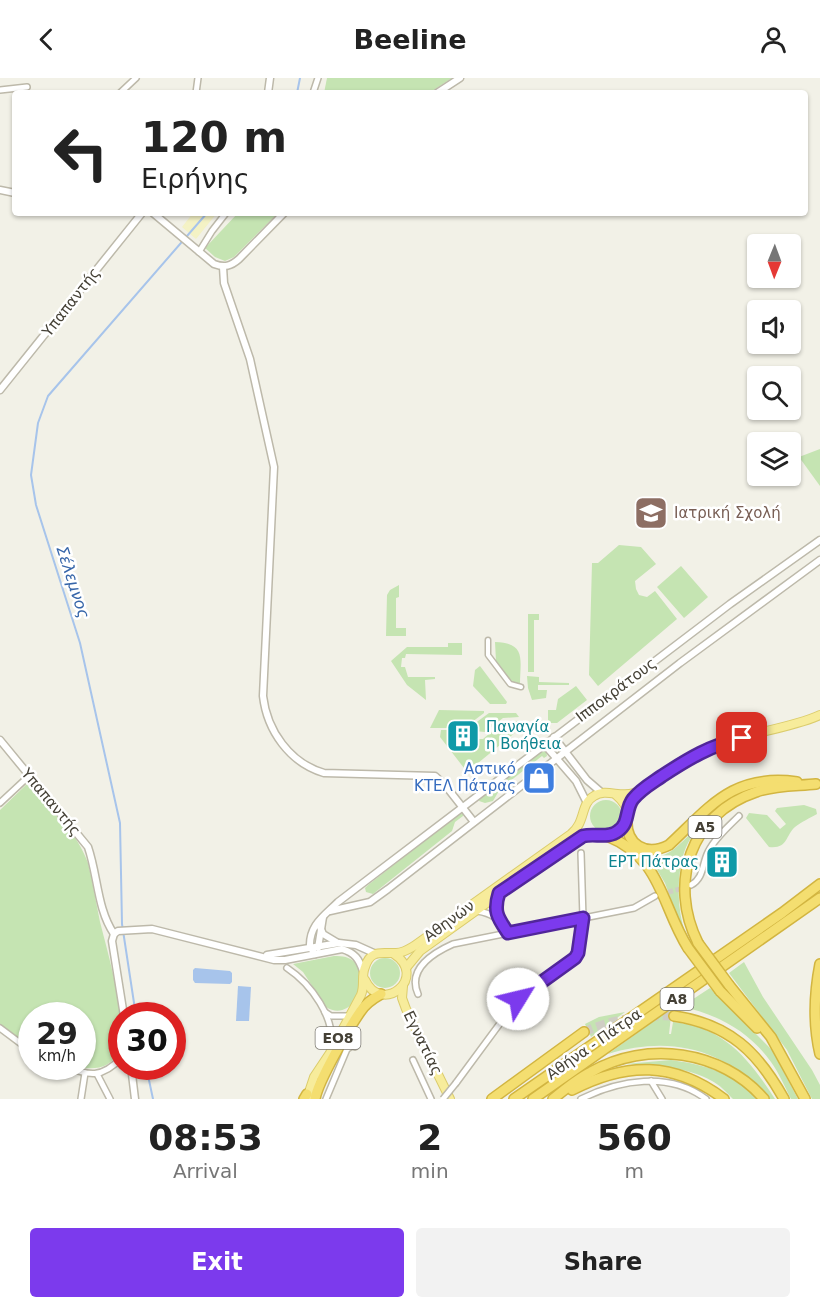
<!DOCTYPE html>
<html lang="en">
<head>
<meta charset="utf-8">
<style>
	:root { --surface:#fff; --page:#f2f2f2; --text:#222; --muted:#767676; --accent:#7c3aed }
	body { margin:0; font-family:"DejaVu Sans",sans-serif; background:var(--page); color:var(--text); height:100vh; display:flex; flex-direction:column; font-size:22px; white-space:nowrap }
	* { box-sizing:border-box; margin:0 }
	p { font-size:20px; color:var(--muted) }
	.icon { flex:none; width:33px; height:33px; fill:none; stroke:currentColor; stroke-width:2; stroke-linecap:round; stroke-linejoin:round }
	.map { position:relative; height:1021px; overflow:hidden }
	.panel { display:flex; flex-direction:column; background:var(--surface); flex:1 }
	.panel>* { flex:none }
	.banner { position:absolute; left:12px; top:12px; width:796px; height:126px; border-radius:6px; box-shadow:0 2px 4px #0004; background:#fff; color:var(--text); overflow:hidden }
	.needle { width:39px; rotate:181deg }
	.tools { position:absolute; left:747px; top:156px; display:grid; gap:12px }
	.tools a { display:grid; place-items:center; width:54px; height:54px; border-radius:6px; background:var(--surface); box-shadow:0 2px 4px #0004; font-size:30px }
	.speed { position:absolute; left:18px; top:924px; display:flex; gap:12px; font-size:30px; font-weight:700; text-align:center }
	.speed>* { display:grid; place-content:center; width:78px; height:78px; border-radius:50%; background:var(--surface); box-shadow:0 2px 4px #0004; line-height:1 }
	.speed small { font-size:15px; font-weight:400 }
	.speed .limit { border:9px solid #d22; background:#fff; color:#111 }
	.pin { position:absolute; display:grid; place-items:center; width:51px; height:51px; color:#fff; margin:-26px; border-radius:12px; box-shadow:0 3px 9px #0006 }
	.me { position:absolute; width:66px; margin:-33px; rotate:54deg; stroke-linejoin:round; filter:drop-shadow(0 0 4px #0008) }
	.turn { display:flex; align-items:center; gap:21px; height:126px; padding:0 30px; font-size:27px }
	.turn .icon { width:78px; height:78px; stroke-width:2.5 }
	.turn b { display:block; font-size:42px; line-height:51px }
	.eta { display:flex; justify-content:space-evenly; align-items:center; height:102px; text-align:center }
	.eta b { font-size:36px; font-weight:800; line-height:42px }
	.button { display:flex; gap:12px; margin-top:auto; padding:12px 30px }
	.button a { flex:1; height:69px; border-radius:6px; background:var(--accent); color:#fff; font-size:24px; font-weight:800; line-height:69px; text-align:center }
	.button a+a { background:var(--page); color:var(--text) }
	header { display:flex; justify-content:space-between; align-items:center; height:78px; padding:0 30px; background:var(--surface); font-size:27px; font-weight:800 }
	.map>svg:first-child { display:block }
	.green { fill:#c5e4b2 }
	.sand { fill:#f4f2c5 }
	.water { fill:#a7c4eb }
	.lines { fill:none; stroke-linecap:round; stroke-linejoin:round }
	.stream { stroke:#a7c4eb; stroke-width:2 }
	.minor-tunnel { stroke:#cfcec4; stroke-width:5; stroke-dasharray:5 2.5; stroke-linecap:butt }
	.motorway-tunnel { stroke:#cfcec4; stroke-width:9; stroke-dasharray:9 4.5; stroke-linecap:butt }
	.pedestrian-casing { stroke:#bdb9aa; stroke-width:7 }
	.minor-casing { stroke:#bdb9aa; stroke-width:8 }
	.tertiary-casing { stroke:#bdb9aa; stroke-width:9 }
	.primary-casing { stroke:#dbcc6c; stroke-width:10 }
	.motorway-casing { stroke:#d2b541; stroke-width:12 }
	.pedestrian { stroke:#fff; stroke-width:4 }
	.minor { stroke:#fff; stroke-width:5 }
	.tertiary { stroke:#fff; stroke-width:6 }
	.primary { stroke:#f7ec9b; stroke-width:8 }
	.motorway { stroke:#f4de70; stroke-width:9 }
	.minor-bridge-casing { stroke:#bdb9aa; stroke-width:8; stroke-linecap:butt }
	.motorway-bridge-casing { stroke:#d2b541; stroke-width:12; stroke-linecap:butt }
	.minor-bridge { stroke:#fff; stroke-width:5 }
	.motorway-bridge { stroke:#f4de70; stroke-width:9 }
	.route-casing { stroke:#51269a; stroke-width:15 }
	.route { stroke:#7c3aed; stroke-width:10 }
	.labels { text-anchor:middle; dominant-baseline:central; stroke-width:5; stroke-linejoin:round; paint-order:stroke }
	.shield { fill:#fff; stroke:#7d7a72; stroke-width:1.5 }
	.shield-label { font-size:14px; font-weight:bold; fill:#454136 }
	.street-label { font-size:15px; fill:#454136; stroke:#fff }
	.education-label { font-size:15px; fill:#785e54; stroke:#fff; text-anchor:start }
	.culture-label { font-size:15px; fill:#0d838f; stroke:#fff; text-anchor:start }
	.shop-label { font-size:15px; fill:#366cbe; stroke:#fff; text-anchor:end }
	.water-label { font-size:16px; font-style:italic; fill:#3766a9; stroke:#fff }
</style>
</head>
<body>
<header><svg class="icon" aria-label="back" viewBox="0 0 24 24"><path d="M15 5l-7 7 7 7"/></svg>Beeline<svg class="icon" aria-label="person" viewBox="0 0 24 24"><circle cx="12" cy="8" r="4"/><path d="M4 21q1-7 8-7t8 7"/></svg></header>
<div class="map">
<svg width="820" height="1021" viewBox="0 0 820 1021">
	<rect width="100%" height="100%" fill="#f2f1e7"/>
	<g class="green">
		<polygon points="327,0 452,0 429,15 324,15"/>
		<polygon points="238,135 278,135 234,179 225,183 215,179 205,170"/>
		<polygon points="820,371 820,408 799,379"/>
		<polygon points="619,467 641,469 656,486 635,503 636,511 639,517 647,519 655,513 677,541 598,608 589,597 592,485 598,485"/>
		<polygon points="681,488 708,519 684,540 657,509"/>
		<polygon points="399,507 399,519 396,520 396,550 406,550 406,558 386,558 387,517 390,512"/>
		<polygon points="528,536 539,536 539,542 534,542 534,594 528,594"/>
		<path d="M495 564C527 565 520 582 520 607L513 606 496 583Z"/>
		<polygon points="448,565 462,565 462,577 406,576 405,580 402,580 401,589 405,589 408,599 435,599 435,601 425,602 426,622 407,607 391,583 407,569 448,569"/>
		<polygon points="480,588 507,624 506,626 490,626 473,608 475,592"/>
		<polygon points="527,598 539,599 539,604 569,605 569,607 538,607 538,612 547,612 546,620 532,622 528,610"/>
		<polygon points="576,608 587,622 557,645 551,645 548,642 548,632 556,632 558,621"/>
		<polygon points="439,632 484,633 484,635 468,647 459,647 454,650 430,650"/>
		<polygon points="489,635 516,635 519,639 503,640 485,654 474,653 474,646"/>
		<path d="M504 643H519L522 649 472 690H464L440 659 441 652H452L450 662 457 668C465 669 473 667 477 661H483Z"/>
		<polygon points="543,671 546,672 547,678 544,680 542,678 500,711 493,723 485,725 479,723 480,720"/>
		<path d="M29 704C50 729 77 754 88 785 93 805 96 825 100 844 107 871 129 948 119 972 111 991 95 992 77 989L82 988V938H32L31 970 0 946V732Z"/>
		<circle cx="606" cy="738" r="16"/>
		<path d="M804 727 816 731 817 736C810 740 801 744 795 749 785 758 788 771 769 769L746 740 749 735 767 737 780 751 786 746 775 733 777 730Z"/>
		<polygon points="459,736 463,736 463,738 455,744 452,753 373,816 366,814 365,810 368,807"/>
		<path d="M698 749C695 754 691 759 688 765 676 788 676 832 686 856L684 857 665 805 656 790 643 777C667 786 681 763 698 749Z"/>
		<path d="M334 878C383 875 358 950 326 929L303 894 293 886Z"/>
		<circle cx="385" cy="895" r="15"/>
		<polygon points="744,884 763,919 812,992 820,1007 820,1021 812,1021 787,972 729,895"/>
		<path d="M710 910 772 972 798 1021H791C785 1009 779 995 771 984 750 954 716 935 681 929Z"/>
		<path d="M672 930 669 956H671L673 944C723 948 750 982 775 1021H769C725 971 672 957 608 976Z"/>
		<polygon points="625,934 591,959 585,946 599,939"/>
		<path d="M671 982C712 988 729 995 761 1021H733C727 1015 720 1007 712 1003 685 988 655 988 625 986Z"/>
	</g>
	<polygon class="sand" points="193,135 217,135 196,161 182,149"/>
	<g class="water">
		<polygon points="195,890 230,893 232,895 232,904 230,906 195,905 193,902 193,892"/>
		<polygon points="238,908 251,909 249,943 236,943"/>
	</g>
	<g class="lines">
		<g class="stream">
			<polyline points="297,15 300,0"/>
			<polyline points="136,938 122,846 120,745 80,565 36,427 31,397 38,345 48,318 207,135"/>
			<polyline points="146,988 153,1021"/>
		</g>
		<polyline class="minor-tunnel" points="661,816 687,809"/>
		<path class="motorway-tunnel" d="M584 954C613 941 643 937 674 938"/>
		<defs>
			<polyline id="pedestrian" points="488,562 488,577 510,606 521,609"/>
			<g id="minor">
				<polyline points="0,12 27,9"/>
				<polyline points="120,15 136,0"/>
				<polyline points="196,15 198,0"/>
				<polyline points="313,15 318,0"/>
				<polyline points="199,174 212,153 226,135"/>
				<polyline points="0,725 29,698"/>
				<path d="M691 807C704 800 702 786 708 774 715 760 728 749 739 738"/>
				<path d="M477 833C493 835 499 842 508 855"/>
				<polyline points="497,840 498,818"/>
				<path d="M287 890C311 906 336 940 331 970"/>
				<path d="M418 916C407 891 433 875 453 866L634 830 655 818"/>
				<polyline points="325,934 331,938 350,938"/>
				<polyline points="0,950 32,974"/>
				<polyline points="413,982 431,1021"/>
				<path d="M64 988C89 998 102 1001 122 979"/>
				<polyline points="97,996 110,1021"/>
				<polyline points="651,1003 662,1021"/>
				<polyline points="456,1005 518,921 575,880 578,875 583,840 581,775"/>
				<polyline points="81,1021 85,995"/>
				<polyline points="326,1021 347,971 352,968 355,969"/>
				<path d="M581 1021C619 1002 669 993 706 1021"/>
			</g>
			<g id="tertiary">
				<polyline points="268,15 270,0"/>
				<polyline points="437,15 460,0"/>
				<polyline points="0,112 15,115"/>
				<path d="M153 135 214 186C225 190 231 188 239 181L284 135"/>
				<path d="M223 189 224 205 250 281 274 389 263 618C267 653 290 685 324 695L435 698 445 707 474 744"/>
				<polyline points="0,312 142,135"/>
				<polyline points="554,659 587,702 602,715"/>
				<path d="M0 662 88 769C98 798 97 831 114 856L118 853 152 851 274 882H285L342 871C355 875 359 881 363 893"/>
				<polyline points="544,666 576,703 587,725"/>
				<polyline points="330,833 370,824 388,811 680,585 820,482"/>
				<polyline points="320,849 323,856 338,865"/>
				<polyline points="114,856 112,863 124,938"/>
				<polyline points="318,870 323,839"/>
				<path d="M315 876 310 869C309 847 324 838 338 824L730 526 820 462"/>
				<polyline points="267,877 339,865 356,867 376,876"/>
				<polyline points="131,988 135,1021"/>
			</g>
			<g id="primary">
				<path d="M406 890 420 873 576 761C580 759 584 757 589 756 604 754 625 764 627 738 628 729 623 723 616 717"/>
				<path d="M365 902C382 938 429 899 394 876"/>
				<polyline points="403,908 402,920 406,931 450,1021"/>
				<path d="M307 1020 314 999 330 975 361 917C365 907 361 898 365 889 371 870 383 876 396 875 403 875 409 871 414 868L571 756C586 744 580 726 594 718 606 710 620 720 634 715 642 712 650 706 658 701 674 690 691 678 709 670 744 654 784 653 820 637"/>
			</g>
			<g id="motorway">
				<path d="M627 740C625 767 646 779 669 767 710 729 733 695 797 704"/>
				<path d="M607 758C662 780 661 827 688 870"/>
				<path d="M698 865C668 805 690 736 756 714 775 707 797 708 816 706"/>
				<path d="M820 886C814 917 813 946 820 976"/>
				<polyline points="729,907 771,959 805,1021"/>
				<polyline points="720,913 757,950"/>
				<path d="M674 938C729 946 758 974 784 1021"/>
				<path d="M572 1012C626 984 674 983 724 1021"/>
				<polyline points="304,1021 307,1016"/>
				<path d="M315 1021C318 1003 349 950 360 934 365 926 372 921 381 916"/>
				<polyline points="492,1021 584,954"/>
				<polyline points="514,1021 782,835 820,806"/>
				<polyline points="533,1021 820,820"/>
				<path d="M553 1021C565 1011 577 1001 591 994 646 962 722 972 764 1021"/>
			</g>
		</defs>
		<use href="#pedestrian" class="pedestrian-casing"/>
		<use href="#minor" class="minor-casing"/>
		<use href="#tertiary" class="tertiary-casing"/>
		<use href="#primary" class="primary-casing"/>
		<use href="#motorway" class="motorway-casing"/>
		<use href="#pedestrian" class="pedestrian"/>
		<use href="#minor" class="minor"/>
		<use href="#tertiary" class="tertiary"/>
		<use href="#primary" class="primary"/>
		<use href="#motorway" class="motorway"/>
		<defs>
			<polyline id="minor-bridge" points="443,1021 456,1005"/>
			<g id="motorway-bridge">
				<polyline points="698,865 729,907"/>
				<polyline points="688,870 720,913"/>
			</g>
		</defs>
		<use href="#minor-bridge" class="minor-bridge-casing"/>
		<use href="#motorway-bridge" class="motorway-bridge-casing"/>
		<use href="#minor-bridge" class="minor-bridge"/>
		<use href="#motorway-bridge" class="motorway-bridge"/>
	</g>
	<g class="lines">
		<defs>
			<path id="route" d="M518 921 575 880 578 875 583 840 508 855C498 840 493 834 499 815L583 758C595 755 608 761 618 753 630 745 625 731 633 721 641 711 652 705 662 698 688 681 711 667 742 660"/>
		</defs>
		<use href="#route" class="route-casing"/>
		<use href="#route" class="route"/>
	</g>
	<defs>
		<symbol id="university-square" viewBox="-11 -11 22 22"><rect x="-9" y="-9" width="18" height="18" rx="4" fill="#8d6e63" stroke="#fff"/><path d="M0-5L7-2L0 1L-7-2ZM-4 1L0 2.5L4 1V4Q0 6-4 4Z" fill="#fff"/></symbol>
		<symbol id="building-square" viewBox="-11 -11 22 22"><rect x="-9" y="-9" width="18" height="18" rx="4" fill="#0f9aa8" stroke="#fff"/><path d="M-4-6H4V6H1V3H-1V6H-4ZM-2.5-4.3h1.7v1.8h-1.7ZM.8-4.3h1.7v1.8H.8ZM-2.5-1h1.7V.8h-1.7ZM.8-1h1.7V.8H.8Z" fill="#fff"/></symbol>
		<symbol id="shop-square" viewBox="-11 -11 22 22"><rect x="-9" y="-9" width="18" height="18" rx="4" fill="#3f7fe0" stroke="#fff"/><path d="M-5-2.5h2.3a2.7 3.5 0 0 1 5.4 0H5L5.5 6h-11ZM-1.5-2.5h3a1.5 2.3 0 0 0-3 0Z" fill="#fff"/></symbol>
	</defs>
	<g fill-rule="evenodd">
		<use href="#university-square" x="632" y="416" width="38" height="38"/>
		<use href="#building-square" x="444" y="639" width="38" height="38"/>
		<use href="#shop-square" x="520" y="681" width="38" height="38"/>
		<use href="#building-square" x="703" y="765" width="38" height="38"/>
	</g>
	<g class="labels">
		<g class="shield">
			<rect x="688.5" y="738" width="33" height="22" rx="4.5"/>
			<rect x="660.5" y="910" width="33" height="22" rx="4.5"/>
			<rect x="315.5" y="949" width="45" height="22" rx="4.5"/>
		</g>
		<g class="shield-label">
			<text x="705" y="749">Α5</text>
			<text x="677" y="921">Α8</text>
			<text x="338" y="960">ΕΟ8</text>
		</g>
		<g class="street-label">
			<text transform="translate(71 224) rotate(-52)">Υπαπαντής</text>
			<text transform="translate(616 612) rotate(-37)">Ιπποκράτους</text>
			<text transform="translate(51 724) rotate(50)">Υπαπαντής</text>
			<text transform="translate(449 843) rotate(-36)">Αθηνών</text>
			<text transform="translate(423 965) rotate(64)">Εγνατίας</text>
			<text transform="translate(594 966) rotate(-35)">Αθήνα - Πάτρα</text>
		</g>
		<g class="education-label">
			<text x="674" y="435">Ιατρική Σχολή</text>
		</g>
		<g class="culture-label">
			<text x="486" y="649">Παναγία<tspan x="486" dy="17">η Βοήθεια</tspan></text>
			<text x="699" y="784" text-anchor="end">ΕΡΤ Πάτρας</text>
		</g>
		<g class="shop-label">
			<text x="516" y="691">Αστικό<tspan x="516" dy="17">ΚΤΕΛ Πάτρας</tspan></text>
		</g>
		<g class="water-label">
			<text transform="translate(73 504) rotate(72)">Σέλεμνος</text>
		</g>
	</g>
</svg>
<div class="tools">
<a><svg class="needle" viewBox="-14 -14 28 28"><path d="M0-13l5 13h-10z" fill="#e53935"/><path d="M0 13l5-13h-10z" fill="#767676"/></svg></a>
<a><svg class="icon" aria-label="sound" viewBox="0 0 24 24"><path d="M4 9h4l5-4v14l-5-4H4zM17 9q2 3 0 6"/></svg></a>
<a><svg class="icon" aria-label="search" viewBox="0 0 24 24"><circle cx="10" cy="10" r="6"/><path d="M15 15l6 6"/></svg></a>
<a><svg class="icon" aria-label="layers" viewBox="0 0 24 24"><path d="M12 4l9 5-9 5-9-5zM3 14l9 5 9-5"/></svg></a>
</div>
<div class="speed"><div>29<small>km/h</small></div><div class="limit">30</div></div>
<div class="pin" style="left:742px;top:660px;background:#d93025"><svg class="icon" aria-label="arrive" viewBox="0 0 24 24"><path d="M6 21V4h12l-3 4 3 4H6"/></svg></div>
<svg class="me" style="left:518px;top:921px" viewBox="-20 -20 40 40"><circle r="19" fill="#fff"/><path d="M0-13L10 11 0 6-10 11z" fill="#7c3aed"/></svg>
<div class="banner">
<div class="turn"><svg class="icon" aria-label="left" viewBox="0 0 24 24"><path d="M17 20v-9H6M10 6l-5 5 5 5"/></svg><div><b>120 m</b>Ειρήνης</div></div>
</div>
</div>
<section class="panel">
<div class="eta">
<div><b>08:53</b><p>Arrival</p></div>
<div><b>2</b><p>min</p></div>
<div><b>560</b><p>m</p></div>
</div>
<div class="button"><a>Exit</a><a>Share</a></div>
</section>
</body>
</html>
